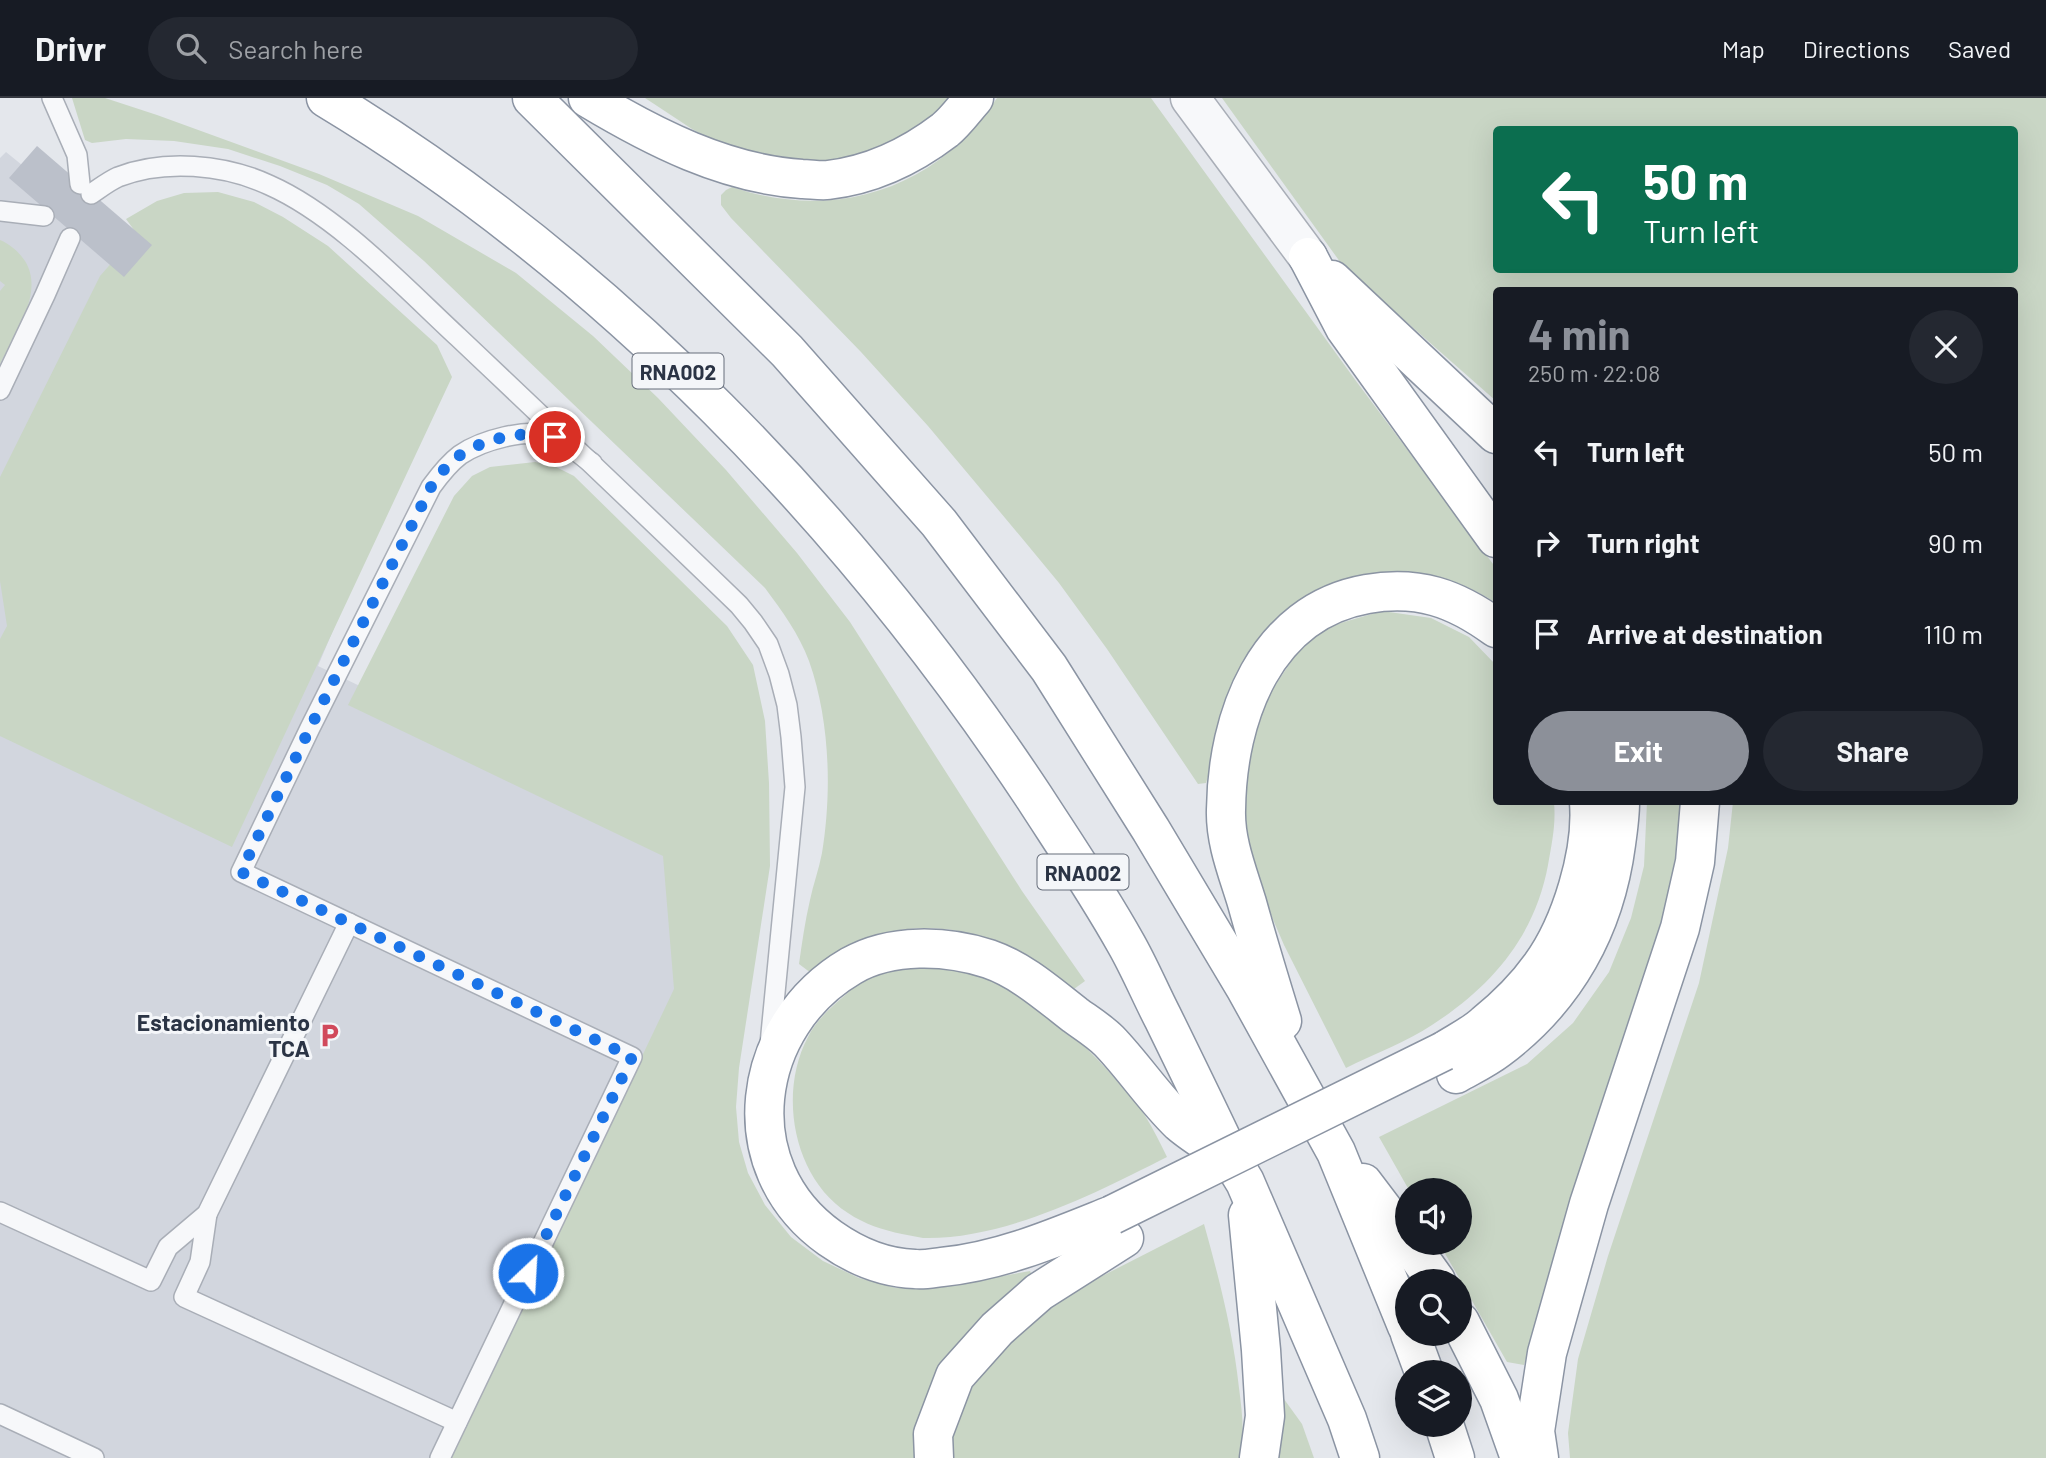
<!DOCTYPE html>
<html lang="en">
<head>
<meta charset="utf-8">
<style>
	:root { --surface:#171b24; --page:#242831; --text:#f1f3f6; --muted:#9ea1a6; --line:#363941; --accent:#8c9099 }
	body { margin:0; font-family:Barlow,sans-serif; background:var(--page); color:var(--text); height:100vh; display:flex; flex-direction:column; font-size:26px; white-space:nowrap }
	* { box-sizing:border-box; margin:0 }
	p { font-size:23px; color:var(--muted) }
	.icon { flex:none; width:38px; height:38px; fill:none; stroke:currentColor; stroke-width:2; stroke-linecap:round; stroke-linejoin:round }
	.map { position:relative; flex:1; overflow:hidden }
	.sheet { position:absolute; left:1493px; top:189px; width:525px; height:518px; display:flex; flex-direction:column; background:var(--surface); border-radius:7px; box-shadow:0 7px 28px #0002 }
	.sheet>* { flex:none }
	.top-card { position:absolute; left:1493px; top:28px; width:525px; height:147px; border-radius:7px; box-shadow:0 7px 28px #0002; background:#0b6e4f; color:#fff; overflow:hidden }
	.controls { position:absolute; left:1395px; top:1080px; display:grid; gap:14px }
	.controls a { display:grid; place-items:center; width:77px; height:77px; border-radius:50%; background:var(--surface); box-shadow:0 7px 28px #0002; font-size:35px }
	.pin { position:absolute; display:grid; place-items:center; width:60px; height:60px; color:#fff; margin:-30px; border:4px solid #fff; border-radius:50%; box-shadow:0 2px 7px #0007 }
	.me { position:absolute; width:77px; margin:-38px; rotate:25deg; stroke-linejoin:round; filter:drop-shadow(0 0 5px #0008) }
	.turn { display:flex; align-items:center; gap:24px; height:147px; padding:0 35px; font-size:32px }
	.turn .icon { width:91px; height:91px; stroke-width:2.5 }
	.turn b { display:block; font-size:49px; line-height:60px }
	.round { display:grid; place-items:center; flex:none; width:74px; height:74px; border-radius:37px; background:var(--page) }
	.summary { display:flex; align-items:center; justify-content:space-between; height:119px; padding:0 35px }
	h1 { font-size:42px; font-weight:700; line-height:52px; color:var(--accent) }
	.action { display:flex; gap:14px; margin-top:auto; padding:14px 35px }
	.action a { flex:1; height:80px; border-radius:42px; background:var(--accent); color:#fff; font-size:28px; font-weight:700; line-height:80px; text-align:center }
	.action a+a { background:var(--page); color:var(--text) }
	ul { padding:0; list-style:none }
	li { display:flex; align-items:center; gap:21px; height:91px; padding:0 35px }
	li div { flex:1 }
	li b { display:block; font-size:26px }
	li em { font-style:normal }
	header { display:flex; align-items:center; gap:42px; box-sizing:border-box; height:98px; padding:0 35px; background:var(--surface); border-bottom:2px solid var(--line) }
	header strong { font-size:33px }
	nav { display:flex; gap:38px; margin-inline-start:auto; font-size:24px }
	.search { width:490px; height:63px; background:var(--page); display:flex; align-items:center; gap:18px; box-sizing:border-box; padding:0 24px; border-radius:38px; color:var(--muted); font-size:26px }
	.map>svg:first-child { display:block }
	.built { fill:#d2d6de }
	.green { fill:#c9d6c5; fill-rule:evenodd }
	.building { fill:#bbc0ca }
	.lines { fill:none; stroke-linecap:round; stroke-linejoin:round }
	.lane-casing { stroke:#a9aeb7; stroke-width:22 }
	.street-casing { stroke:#a9aeb7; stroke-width:41 }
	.highway-casing { stroke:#8b94a3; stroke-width:41 }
	.lane { stroke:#f7f8fa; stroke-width:19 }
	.street { stroke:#f7f8fa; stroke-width:38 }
	.highway { stroke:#fff; stroke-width:38 }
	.highway-bridge-casing { stroke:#8b94a3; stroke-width:41; stroke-linecap:butt }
	.highway-bridge { stroke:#fff; stroke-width:38 }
	.route { stroke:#1a73e8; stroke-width:12; stroke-dasharray:0 21.6 }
	.labels { text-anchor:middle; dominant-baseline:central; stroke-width:6; stroke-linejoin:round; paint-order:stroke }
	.shield { fill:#f4f6f9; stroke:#676e7b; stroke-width:2 }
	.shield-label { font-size:21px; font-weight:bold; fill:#2b3445 }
	.poi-label { font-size:23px; font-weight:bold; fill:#2b3445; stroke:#f4f6f9; text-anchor:end }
</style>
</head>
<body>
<header>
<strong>Drivr</strong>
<div class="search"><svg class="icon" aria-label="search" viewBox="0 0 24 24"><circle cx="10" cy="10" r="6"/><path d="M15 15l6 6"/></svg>Search here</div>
<nav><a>Map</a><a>Directions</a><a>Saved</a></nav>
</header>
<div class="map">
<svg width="2046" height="1360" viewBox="0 0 2046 1360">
	<rect width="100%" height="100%" fill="#e4e7ec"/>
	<polygon class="built" points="6,54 76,111 432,298 318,568 364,590 749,689 681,1107 811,1360 0,1360 0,60"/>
	<g class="green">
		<path d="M72 0H105L157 17 319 76 418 118 516 175 593 238 658 300 726 372 797 455 850 524 1022 793 1085 883 1074 891C1061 882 1049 871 1035 863 983 830 913 817 856 846 841 854 826 865 811 875L799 866C802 845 805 823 810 802 813 787 819 771 822 755 832 695 830 622 809 563 799 536 782 513 765 490L424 163 359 106 327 87 280 68 228 51 174 43 126 41 92 45 85 42Z"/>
		<polygon points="645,0 960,0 939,24 845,66 783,65 710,41 692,31"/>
		<path d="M997 0H1151L1356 283 1496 470V505C1474 491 1449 479 1422 476 1365 468 1293 490 1260 540 1253 552 1248 566 1242 579 1235 595 1225 611 1220 628 1214 647 1212 667 1206 685L1198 686 1107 551 1059 485 1021 439 928 328 861 254 731 120 721 107V97L726 92 732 89C834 124 937 92 997 0Z"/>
		<path d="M1222 0H2046V1360H1570L1568 1335 1578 1261 1608 1158 1699 885 1728 750 1733 704H2014V192H1496V303L1343 168ZM1496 32H2014V172H1496Z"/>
		<polygon points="218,94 254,104 283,119 328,148 437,247 452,279 232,749 0,638 0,541 7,528 0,483 0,379 100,178 137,136 126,121 157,103 184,95"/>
		<path d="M0 142C10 146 19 154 25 163 45 195 14 237 0 266V193L5 187 0 183Z"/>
		<polygon points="535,364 554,368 574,378 727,528 753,567 765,623 769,685 770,768 739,970 736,1009 739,1044 748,1075 765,1107 791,1139 823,1163 859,1180 896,1190 935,1190 1030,1173 1035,1184 919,1360 451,1360 674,891 663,758 348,607 454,398 472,378 490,369"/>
		<path d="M1382 513 1431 520 1469 539 1496 567V704H1554C1556 726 1552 745 1548 767 1535 838 1492 888 1432 927 1406 944 1374 956 1346 970L1284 847 1250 768 1244 724V687L1249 652 1260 618 1274 589 1301 549 1327 529Z"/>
		<polygon points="1647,704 1688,704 1682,763 1552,1175 1524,1267 1507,1264 1439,1145 1460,1144 1460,1092 1409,1092 1379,1039 1527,966 1573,925 1609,874 1631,820 1644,768"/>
		<path d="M924 867C956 871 989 877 1016 894 1056 919 1094 955 1124 991 1131 1000 1139 1008 1144 1016 1153 1030 1160 1045 1167 1059 1096 1095 1004 1142 923 1140 916 1139 909 1137 902 1136 883 1132 864 1126 848 1115 793 1080 778 995 808 939 815 924 830 910 843 899 848 895 853 889 858 885 878 873 902 870 924 867Z"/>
		<path d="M1204 1126C1219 1180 1233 1234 1239 1290 1242 1313 1245 1337 1240 1360H951L952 1328 967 1284 1013 1231 1063 1198Z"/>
		<polygon points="1276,1290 1302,1326 1314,1360 1271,1360"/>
	</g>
	<polygon class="building" points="37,48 152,147 124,179 9,80"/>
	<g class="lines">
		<defs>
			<g id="lane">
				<polyline points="52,0 77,57 80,86"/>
				<path d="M91 96C100 90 109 83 118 79 164 61 224 66 269 87 337 117 403 188 458 239 552 328 646 417 739 507L753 524 768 546 779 576 787 607 791 639 795 689 770 946"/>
				<polyline points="0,113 44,118"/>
				<polyline points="0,292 45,197 70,140"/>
				<polyline points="0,1114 151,1183 168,1149 207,1116 349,825"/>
				<polyline points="207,1116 200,1164 184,1199 457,1324"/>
				<polyline points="0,1316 94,1360"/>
				<path d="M440 1360 632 959 241 774 310 630 431 389C439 378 448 366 460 357 482 342 526 330 552 338 566 343 580 357 592 365"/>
			</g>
			<polyline id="street" points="1190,0 1308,159"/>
			<g id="highway">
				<path d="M326 0C608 170 853 426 1034 699 1065 747 1097 794 1125 844 1139 868 1150 895 1163 920 1186 967 1209 1014 1231 1061L1245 1084 1347 1321 1360 1360"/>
				<polyline points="532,0 787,253 939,425 1049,570 1151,732 1246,891 1336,1054 1407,1228"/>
				<path d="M588 0C653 39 725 76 802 81 810 81 820 83 828 82 871 77 911 58 945 32 956 23 965 10 974 0"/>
				<polyline points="1308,159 1345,230 1496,440"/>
				<polyline points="1332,182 1496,336"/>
				<path d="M1282 923C1270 884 1258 845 1247 805 1238 775 1225 744 1226 712 1227 619 1265 514 1367 496 1418 487 1455 500 1496 530"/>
				<path d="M1444 953C1458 944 1473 937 1485 926 1506 909 1526 889 1541 868 1571 827 1593 754 1589 704"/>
				<path d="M1456 976C1470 968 1485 961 1498 951 1566 900 1605 830 1616 746 1618 732 1620 718 1620 704"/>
				<polyline points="1363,1085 1407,1143"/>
				<path d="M1112 1117C1057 1139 1002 1163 942 1169 933 1170 924 1172 915 1171 884 1170 854 1157 830 1140 730 1069 750 927 851 868 891 845 946 847 989 861 1021 872 1048 896 1075 917 1086 925 1099 933 1109 943 1134 969 1154 1000 1180 1025 1195 1038 1213 1048 1229 1059"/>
				<polyline points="1248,1117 1261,1252 1265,1318 1259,1360"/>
				<polyline points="1408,1144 1436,1183"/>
				<polyline points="1460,1224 1499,1301 1520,1360"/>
				<polyline points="1410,1236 1424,1274"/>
				<polyline points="1444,1326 1455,1360"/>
				<polyline points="934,1360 933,1336 955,1278 997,1231 1039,1194 1124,1140"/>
				<polyline points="1539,1360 1535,1333 1547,1255 1589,1106 1680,830 1695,764 1700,704"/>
			</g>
		</defs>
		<use href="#lane" class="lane-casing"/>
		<use href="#street" class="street-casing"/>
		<use href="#highway" class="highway-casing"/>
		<use href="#lane" class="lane"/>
		<use href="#street" class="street"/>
		<use href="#highway" class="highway"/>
		<defs>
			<polyline id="highway-bridge" points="1112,1117 1444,953"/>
		</defs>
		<use href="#highway-bridge" class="highway-bridge-casing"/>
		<use href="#highway-bridge" class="highway-bridge"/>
	</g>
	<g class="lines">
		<path class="route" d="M528 1175 632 959 241 774 310 630 431 389C439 377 448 365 460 357 488 339 524 332 555 339"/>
	</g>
	<defs>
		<symbol id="parking-bare" viewBox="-9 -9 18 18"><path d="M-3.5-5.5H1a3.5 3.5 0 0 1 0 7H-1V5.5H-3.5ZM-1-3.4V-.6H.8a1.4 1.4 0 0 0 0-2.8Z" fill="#d1495b" stroke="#f4f6f9" stroke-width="2.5" paint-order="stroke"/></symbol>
	</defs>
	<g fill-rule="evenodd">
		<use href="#parking-bare" x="312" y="920" width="35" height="35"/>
	</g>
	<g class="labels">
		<g class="shield">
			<rect x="632.5" y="255.5" width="91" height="35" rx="5"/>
			<rect x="1037.5" y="756.5" width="91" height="35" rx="5"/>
		</g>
		<g class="shield-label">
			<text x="678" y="273">RNA002</text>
			<text x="1083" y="774">RNA002</text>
		</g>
		<g class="poi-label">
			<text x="310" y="924">Estacionamiento<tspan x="310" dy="26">TCA</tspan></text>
		</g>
	</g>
</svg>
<div class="controls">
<a><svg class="icon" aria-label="sound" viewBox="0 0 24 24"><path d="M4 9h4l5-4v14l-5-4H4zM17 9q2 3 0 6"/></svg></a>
<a><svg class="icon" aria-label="search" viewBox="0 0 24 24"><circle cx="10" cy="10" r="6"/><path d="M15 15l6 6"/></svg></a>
<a><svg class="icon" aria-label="layers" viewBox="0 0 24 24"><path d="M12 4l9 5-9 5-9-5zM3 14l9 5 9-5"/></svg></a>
</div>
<div class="pin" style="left:555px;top:339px;background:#d93025"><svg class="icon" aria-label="arrive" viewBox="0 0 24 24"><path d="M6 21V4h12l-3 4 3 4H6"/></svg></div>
<svg class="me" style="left:528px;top:1175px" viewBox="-20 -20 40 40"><circle r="17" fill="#1a73e8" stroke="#fff" stroke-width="3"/><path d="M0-11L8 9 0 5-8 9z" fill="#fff"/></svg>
<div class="top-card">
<div class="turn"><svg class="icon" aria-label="left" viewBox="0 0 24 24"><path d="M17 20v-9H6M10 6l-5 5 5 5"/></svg><div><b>50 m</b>Turn left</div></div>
</div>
<section class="sheet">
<div class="summary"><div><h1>4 min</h1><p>250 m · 22:08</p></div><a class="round"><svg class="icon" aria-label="close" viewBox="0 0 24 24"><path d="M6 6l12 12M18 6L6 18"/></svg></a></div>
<ul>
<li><svg class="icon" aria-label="left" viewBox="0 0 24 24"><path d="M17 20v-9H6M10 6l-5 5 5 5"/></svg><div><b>Turn left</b></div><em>50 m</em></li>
<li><svg class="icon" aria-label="right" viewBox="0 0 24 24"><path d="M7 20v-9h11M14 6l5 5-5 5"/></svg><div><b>Turn right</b></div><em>90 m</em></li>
<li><svg class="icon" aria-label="arrive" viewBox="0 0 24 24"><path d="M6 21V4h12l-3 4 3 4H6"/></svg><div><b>Arrive at destination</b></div><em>110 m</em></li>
</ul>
<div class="action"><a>Exit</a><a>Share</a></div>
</section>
</div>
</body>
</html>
